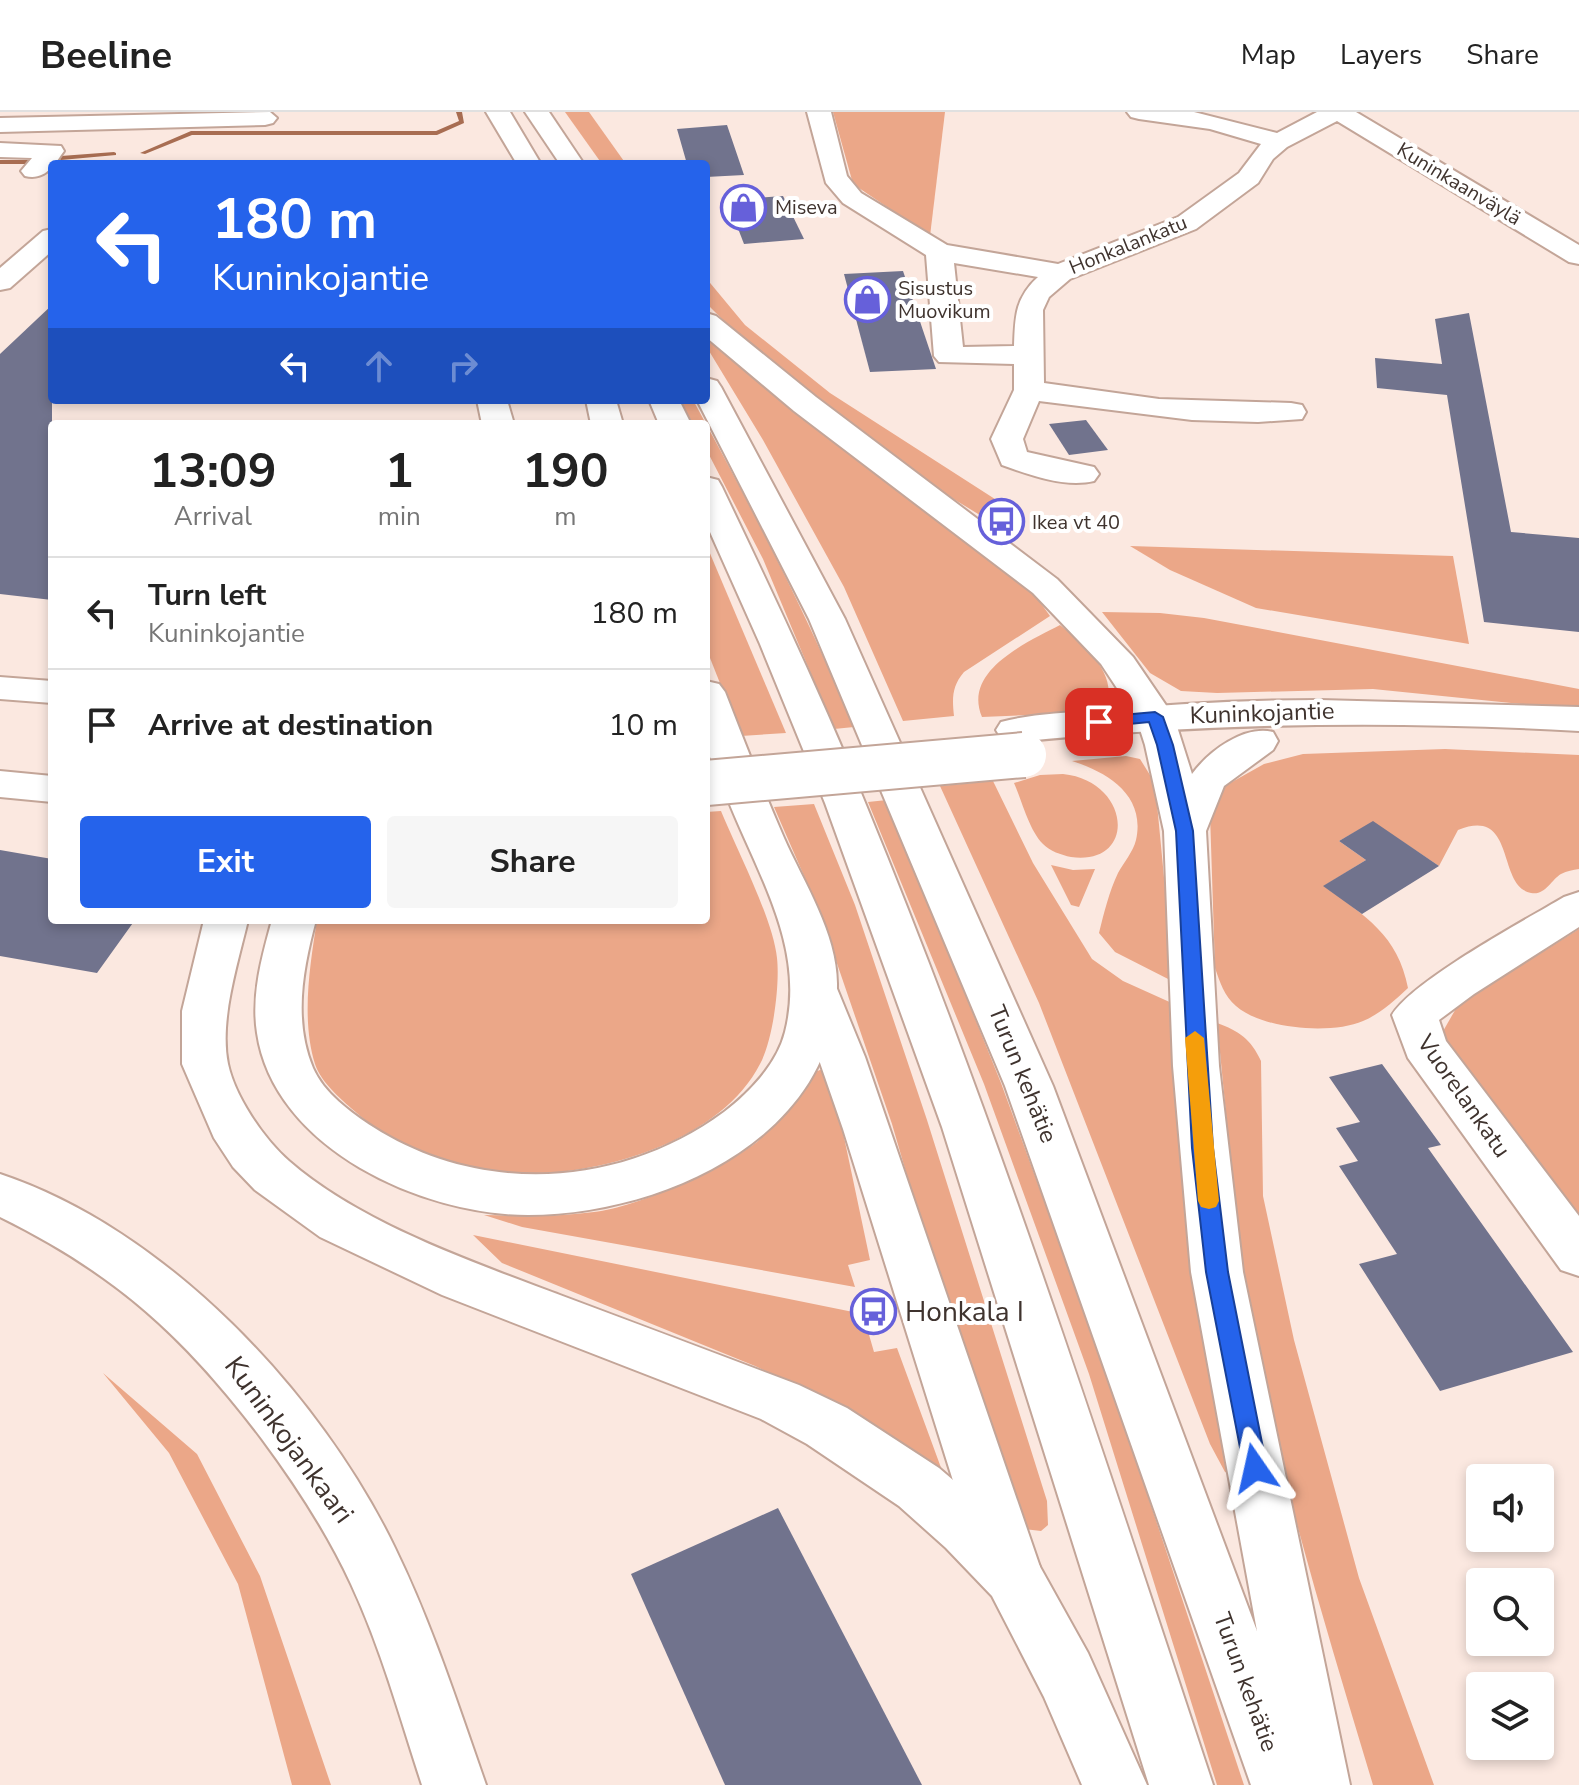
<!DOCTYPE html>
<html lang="en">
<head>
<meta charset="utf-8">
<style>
	:root { --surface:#fff; --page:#f6f6f6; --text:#222; --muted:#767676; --line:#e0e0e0; --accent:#2563eb }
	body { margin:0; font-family:"Nunito Sans",sans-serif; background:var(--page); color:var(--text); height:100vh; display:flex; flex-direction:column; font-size:30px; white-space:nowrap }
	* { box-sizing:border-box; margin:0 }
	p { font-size:26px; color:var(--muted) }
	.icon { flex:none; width:44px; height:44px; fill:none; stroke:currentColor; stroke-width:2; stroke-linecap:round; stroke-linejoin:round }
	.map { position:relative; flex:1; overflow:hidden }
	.drawer { position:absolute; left:48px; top:308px; width:662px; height:504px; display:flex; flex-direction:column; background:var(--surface); border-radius:8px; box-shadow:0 4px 12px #0003 }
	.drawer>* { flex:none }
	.banner { position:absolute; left:48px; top:48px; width:662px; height:244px; border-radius:8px; box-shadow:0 4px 12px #0003; background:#2563eb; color:#fff; overflow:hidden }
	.controls { position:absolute; left:1466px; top:1352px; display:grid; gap:16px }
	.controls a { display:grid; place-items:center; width:88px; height:88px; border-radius:8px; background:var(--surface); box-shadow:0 4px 12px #0003; font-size:40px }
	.pin { position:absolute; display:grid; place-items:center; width:68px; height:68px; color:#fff; margin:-34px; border-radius:16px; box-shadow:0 4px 12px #0006 }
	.me { position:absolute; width:88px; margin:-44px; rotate:349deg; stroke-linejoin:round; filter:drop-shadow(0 0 6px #0008) }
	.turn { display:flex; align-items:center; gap:28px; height:168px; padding:0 32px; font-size:36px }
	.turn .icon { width:104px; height:104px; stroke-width:2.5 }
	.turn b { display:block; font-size:56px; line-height:68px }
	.lanes { display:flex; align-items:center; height:76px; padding:0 32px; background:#0003; justify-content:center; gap:40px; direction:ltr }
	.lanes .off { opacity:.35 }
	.eta { display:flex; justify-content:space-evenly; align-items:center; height:136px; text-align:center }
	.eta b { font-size:48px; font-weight:700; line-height:56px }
	.cta { display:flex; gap:16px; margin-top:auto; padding:16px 32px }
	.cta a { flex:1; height:92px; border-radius:8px; background:var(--accent); color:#fff; font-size:32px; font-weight:700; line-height:92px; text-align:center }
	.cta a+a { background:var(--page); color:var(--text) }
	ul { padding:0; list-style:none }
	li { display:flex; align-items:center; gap:24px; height:112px; padding:0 32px; border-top:2px solid var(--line) }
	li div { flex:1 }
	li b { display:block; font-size:30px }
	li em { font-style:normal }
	header { display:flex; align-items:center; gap:48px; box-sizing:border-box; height:112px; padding:0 40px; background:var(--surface); border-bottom:2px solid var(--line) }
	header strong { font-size:38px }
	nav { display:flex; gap:44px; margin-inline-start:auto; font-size:28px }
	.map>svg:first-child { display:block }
	.green { fill:#eba788 }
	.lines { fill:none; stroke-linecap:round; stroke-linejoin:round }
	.stream { fill:#a86d52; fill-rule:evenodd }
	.building { fill:#71738d }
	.minor-casing { stroke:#c3a598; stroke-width:4 }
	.major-casing { stroke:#c3a598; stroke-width:4 }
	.highway-casing { stroke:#c3a598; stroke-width:4 }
	.minor { fill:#fff; fill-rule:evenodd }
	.major { fill:#fff; fill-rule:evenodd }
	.highway { fill:#fff; fill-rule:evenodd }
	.major-bridge-casing { stroke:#c3a598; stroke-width:48; stroke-linecap:butt }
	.major-bridge { stroke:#fff; stroke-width:44 }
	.route { fill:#2563eb; stroke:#184099; stroke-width:2 }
	.slow { fill:#f59e0b }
	.labels { text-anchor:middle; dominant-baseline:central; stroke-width:8; stroke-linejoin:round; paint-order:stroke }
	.far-street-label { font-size:20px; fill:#3f332e; stroke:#fff }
	.far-poi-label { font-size:20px; fill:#3f332e; stroke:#fff; text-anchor:start }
	.street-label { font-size:24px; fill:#3f332e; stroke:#fff }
	.near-poi-label { font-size:28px; fill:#3f332e; stroke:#fff; text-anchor:start }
	.near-street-label { font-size:28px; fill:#3f332e; stroke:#fff }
</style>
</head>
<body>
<header>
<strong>Beeline</strong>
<nav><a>Map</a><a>Layers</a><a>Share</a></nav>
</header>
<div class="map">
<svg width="1579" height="1673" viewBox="0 0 1579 1673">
	<rect width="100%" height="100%" fill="#fbe8e0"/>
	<g class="green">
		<polygon points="565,0 589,0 626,52 602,52"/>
		<polygon points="833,0 945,0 930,124 853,72"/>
		<polygon points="706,166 745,213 830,281 1012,398 988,408 906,358 730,215 706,191"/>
		<path d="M706 226 863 353 1032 479 1050 504 964 560C952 574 952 586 954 604L903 609 844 475 763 328 706 234Z"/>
		<path d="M680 288H693C751 394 807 502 854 615L834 617 763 447 706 337V312H693Z"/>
		<polygon points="706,432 786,621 741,624 706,536"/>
		<polygon points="1130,434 1453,444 1469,532 1256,496 1170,458"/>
		<polygon points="1102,500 1160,501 1204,506 1579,577 1579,598 1373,577 1217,581 1181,579 1150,561"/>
		<path d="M1060 513C1083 531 1119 562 1106 594L1080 601 982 605C962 558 1028 530 1060 513Z"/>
		<path d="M1445 637 1579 643V757C1573 758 1567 759 1561 762 1551 768 1545 784 1531 781 1496 774 1517 694 1458 718L1439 754 1373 710 1339 729 1366 748 1324 774C1365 804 1398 823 1408 876 1394 889 1380 902 1363 909 1331 923 1262 917 1236 894 1224 884 1220 870 1215 856L1210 702 1223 675 1264 652 1303 642Z"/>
		<path d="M1126 644 1140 647 1155 671 1174 870 1115 840 1099 821C1104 801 1109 780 1118 761 1124 750 1133 740 1136 728 1146 683 1107 660 1072 649Z"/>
		<path d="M1063 662C1131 669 1138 754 1071 745 1061 743 1050 739 1043 732 1029 718 1022 689 1014 671L1040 663Z"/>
		<polygon points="993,669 1033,751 1092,847 1123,869 1174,892 1231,1362 1225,1360 1210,1332 1039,891 940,674"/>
		<polygon points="887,688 1001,971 1107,1261 1244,1673 1217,1673 1089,1262 984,972 868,690"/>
		<polygon points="814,692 855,793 927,1008 1047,1389 1048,1413 1041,1419 1024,1417 972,1287 892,1012 818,796 774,695"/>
		<path d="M721 699C737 738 773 807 777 846 780 873 773 928 760 952 713 1044 550 1078 458 1056 422 1047 385 1026 358 1002 343 989 321 971 315 952 301 907 310 853 317 808H706V700Z"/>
		<polygon points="1051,753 1073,758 1095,757 1079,795 1071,793"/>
		<polygon points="1579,817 1579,1118 1446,948 1442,921 1458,893"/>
		<path d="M1217 911C1239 919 1251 927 1261 949L1263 1084 1294 1228 1359 1466 1434 1673H1373C1334 1543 1294 1413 1264 1280 1238 1159 1230 1034 1217 911Z"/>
		<path d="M820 958 830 959 870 1148 848 1153 855 1175 522 1115 484 1103C521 1104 558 1105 594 1100 638 1095 722 1057 757 1030 779 1011 797 964 820 958Z"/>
		<polygon points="473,1123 863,1202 874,1240 897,1236 947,1372 805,1278 755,1254 502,1151"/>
		<polygon points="103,1261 197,1342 260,1464 331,1673 292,1673 238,1472 169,1341"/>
	</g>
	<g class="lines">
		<g class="stream">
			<polygon points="456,0 462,0 464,11 437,23 192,23 145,42 140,41 191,19 436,19 459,9"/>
			<polygon points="114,40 116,41 116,43 61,48 58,46 61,44"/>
			<polygon points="0,48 31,48 34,50 31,52 0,52"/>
		</g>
	</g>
	<g class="building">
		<polygon points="727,13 744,63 706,65 706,52 687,52 677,17"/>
		<polygon points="783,84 804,127 744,132 727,88"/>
		<polygon points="903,159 936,257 870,260 844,162"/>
		<polygon points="52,193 52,488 0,482 0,242"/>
		<polygon points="1469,201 1511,420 1579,426 1579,520 1484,510 1447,283 1377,276 1375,246 1442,252 1435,207"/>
		<polygon points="1086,308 1108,338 1069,343 1049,312"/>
		<polygon points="1373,709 1439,754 1362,802 1323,774 1366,748 1339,729"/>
		<polygon points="0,738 52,747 52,808 135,808 97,861 0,844"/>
		<polygon points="1382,952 1441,1033 1428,1036 1573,1240 1440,1279 1359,1152 1397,1142 1339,1054 1358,1049 1336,1016 1360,1010 1329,965"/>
		<polygon points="778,1396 922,1673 725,1673 631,1462"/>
	</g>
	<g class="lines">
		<defs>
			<g id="minor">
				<polygon points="270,0 277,6 273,11 265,13 0,20 0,6"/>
				<path d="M807 0H831L847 64 861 81 947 133 1058 152 1178 105 1239 61 1261 32 1210 17 1139 7 1131 5 1127 0H1194L1277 21 1317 0H1356L1579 133V152L1569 150 1337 9 1287 35 1273 47 1258 71 1196 117 1070 167 1049 185 1043 198 1044 271 1159 287 1291 291 1302 293 1306 300 1302 307 1258 310 1192 308 1039 289 1023 327 1027 340 1094 355 1099 362 1094 369C1065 376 1030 363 1002 353L991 327 1014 278V252L939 250 934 244 926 143 843 91 826 71ZM954 151 1038 165C1015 186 1015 205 1014 234L963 235Z"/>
				<path d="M0 31 61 34 64 39C54 53 45 69 25 64L21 59 32 46 0 45Z"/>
				<polygon points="52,117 52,139 10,176 0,178 0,156 43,119"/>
				<polygon points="477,288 507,288 514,312 482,312"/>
				<polygon points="0,565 52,569 52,591 0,587"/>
				<path d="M1579 780V815L1474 882 1439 908 1446 929 1579 1104V1164L1561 1158 1408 946 1392 903C1412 869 1525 808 1564 785Z"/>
				<polygon points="815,857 831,862 865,945 1040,1455 1031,1475 1010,1483 989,1475 980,1455 843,1017 793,873 799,862"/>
				<path d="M0 1062C166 1117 320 1281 395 1436 432 1512 458 1593 486 1673H422C400 1606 381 1536 351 1472 327 1420 296 1373 262 1327 185 1225 116 1162 0 1105Z"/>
			</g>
			<g id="major">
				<path d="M1320 588 1579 595V619C1387 608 1206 611 1015 630L1001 626 996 618 1001 610C1031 602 1062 601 1093 599 1168 592 1244 588 1320 588Z"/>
				<polygon points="0,659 52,664 52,690 0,685"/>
			</g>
			<g id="highway">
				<polygon points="486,0 510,0 541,52 517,52"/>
				<polygon points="525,0 549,0 584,52 560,52"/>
				<path d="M706 201 716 204 816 285 1057 467 1133 545 1174 605 1192 662C1209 639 1244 613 1273 620L1278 629 1273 638 1224 674 1206 719 1219 954 1243 1160 1350 1673H1251L1005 974 809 507 697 288H706V266L717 269 721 275 845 507 1053 974 1257 1519 1191 1160 1173 954 1164 719 1145 633 1136 605 1101 552 1033 481 794 299 706 225Z"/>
				<polygon points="586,288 616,288 623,312 591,312"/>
				<polygon points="649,288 679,288 691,312 659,312"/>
				<path d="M706 365 718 368 722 375C772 480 822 585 866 693 998 1013 1104 1344 1213 1673H1149L942 1015 825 691 760 532 706 411Z"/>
				<path d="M706 569 719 572 725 580C744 629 763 678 784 726 804 771 838 823 837 874 835 1026 661 1103 528 1103 423 1103 274 1037 257 921 251 883 262 844 272 808H316C303 856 293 908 313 956 324 981 350 1000 373 1015 481 1084 621 1076 724 1000 749 981 777 952 785 920 807 834 755 759 725 680 719 664 708 646 706 629 703 610 706 588 706 569Z"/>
				<path d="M204 808H248C238 851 219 908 228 952 235 985 264 1027 289 1049 360 1111 472 1150 560 1183 640 1213 720 1243 799 1273L847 1296 939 1356 988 1398 1034 1444 1088 1541 1147 1673H1082L1044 1585 992 1484 946 1436 899 1394 807 1332 761 1307 442 1183 320 1125 255 1078 233 1055 214 1026 182 952V899Z"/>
			</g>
		</defs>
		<use href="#minor" class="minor-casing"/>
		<use href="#major" class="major-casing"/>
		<use href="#highway" class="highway-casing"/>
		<use href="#minor" class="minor"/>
		<use href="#major" class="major"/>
		<use href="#highway" class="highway"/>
		<defs>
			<polyline id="major-bridge" points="706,671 1024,643"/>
		</defs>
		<use href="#major-bridge" class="major-bridge-casing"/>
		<use href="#major-bridge" class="major-bridge"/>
	</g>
	<polygon class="route" points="1155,600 1163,605 1173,633 1193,719 1213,1036 1228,1160 1267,1356 1264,1364 1255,1367 1247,1364 1244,1356 1206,1160 1192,1036 1176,719 1157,633 1149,610 1099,615 1091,610 1099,605"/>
	<polygon class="slow" points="1195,919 1204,926 1219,1089 1216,1095 1209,1097 1201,1095 1198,1089 1185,926"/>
	<defs>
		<symbol id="shop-ring" viewBox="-11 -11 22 22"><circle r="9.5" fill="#fff" stroke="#6660da" stroke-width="1.5"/><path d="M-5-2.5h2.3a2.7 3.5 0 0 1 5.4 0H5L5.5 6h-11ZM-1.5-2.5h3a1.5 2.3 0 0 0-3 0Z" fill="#6660da"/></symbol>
		<symbol id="bus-ring" viewBox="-11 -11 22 22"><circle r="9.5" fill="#fff" stroke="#6660da" stroke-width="1.5"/><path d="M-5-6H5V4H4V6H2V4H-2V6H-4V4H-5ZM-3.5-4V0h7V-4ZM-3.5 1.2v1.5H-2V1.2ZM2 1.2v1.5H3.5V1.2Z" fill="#6660da"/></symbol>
	</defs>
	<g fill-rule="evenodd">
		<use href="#shop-ring" x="718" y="70" width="51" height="51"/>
		<use href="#shop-ring" x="842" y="162" width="51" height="51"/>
		<use href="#bus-ring" x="976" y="384" width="51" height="51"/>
		<use href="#bus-ring" x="848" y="1174" width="51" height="51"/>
	</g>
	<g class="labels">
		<g class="far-street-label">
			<text transform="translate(1459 72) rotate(31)">Kuninkaanväylä</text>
			<text transform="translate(1128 133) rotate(-22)">Honkalankatu</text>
		</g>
		<g class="far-poi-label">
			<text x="775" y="95">Miseva</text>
			<text x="898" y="176">Sisustus<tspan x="898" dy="23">Muovikum</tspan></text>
			<text x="1032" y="410">Ikea vt 40</text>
		</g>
		<g class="street-label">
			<text transform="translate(1262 601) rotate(-2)">Kuninkojantie</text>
			<text transform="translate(1023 962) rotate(68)">Turun kehätie</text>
			<text transform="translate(1464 984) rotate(55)">Vuorelankatu</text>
			<text transform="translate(1246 1570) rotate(70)">Turun kehätie</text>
		</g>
		<g class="near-poi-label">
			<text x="905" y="1200">Honkala I</text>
		</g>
		<g class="near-street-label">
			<text transform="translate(289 1328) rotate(54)">Kuninkojankaari</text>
		</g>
	</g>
</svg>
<div class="controls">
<a><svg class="icon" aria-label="sound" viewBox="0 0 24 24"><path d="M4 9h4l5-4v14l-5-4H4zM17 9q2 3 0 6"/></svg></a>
<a><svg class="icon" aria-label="search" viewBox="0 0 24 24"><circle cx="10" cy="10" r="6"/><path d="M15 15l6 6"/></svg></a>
<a><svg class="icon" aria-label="layers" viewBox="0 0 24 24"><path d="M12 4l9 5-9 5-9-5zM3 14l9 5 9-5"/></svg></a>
</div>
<div class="pin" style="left:1099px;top:610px;background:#d93025"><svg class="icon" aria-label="arrive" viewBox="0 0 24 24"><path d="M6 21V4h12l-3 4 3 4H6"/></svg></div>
<svg class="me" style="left:1255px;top:1356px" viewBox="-20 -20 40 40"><path d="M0-17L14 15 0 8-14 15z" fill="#2563eb" stroke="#fff" stroke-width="4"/></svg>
<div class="banner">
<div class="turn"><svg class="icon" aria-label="left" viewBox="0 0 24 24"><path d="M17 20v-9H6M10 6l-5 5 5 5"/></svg><div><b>180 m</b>Kuninkojantie</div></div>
<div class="lanes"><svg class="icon" aria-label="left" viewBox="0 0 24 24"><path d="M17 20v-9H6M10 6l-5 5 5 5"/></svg><svg class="icon off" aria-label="ahead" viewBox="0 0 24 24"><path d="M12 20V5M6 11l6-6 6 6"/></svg><svg class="icon off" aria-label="right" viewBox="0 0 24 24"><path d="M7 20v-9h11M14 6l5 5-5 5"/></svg></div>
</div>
<section class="drawer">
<div class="eta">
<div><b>13:09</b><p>Arrival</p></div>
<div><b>1</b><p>min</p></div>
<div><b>190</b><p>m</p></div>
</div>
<ul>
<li><svg class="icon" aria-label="left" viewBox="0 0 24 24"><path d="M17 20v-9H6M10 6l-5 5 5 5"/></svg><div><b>Turn left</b><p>Kuninkojantie</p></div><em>180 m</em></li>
<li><svg class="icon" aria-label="arrive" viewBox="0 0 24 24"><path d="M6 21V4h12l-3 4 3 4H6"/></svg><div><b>Arrive at destination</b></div><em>10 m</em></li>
</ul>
<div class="cta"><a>Exit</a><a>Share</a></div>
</section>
</div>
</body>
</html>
